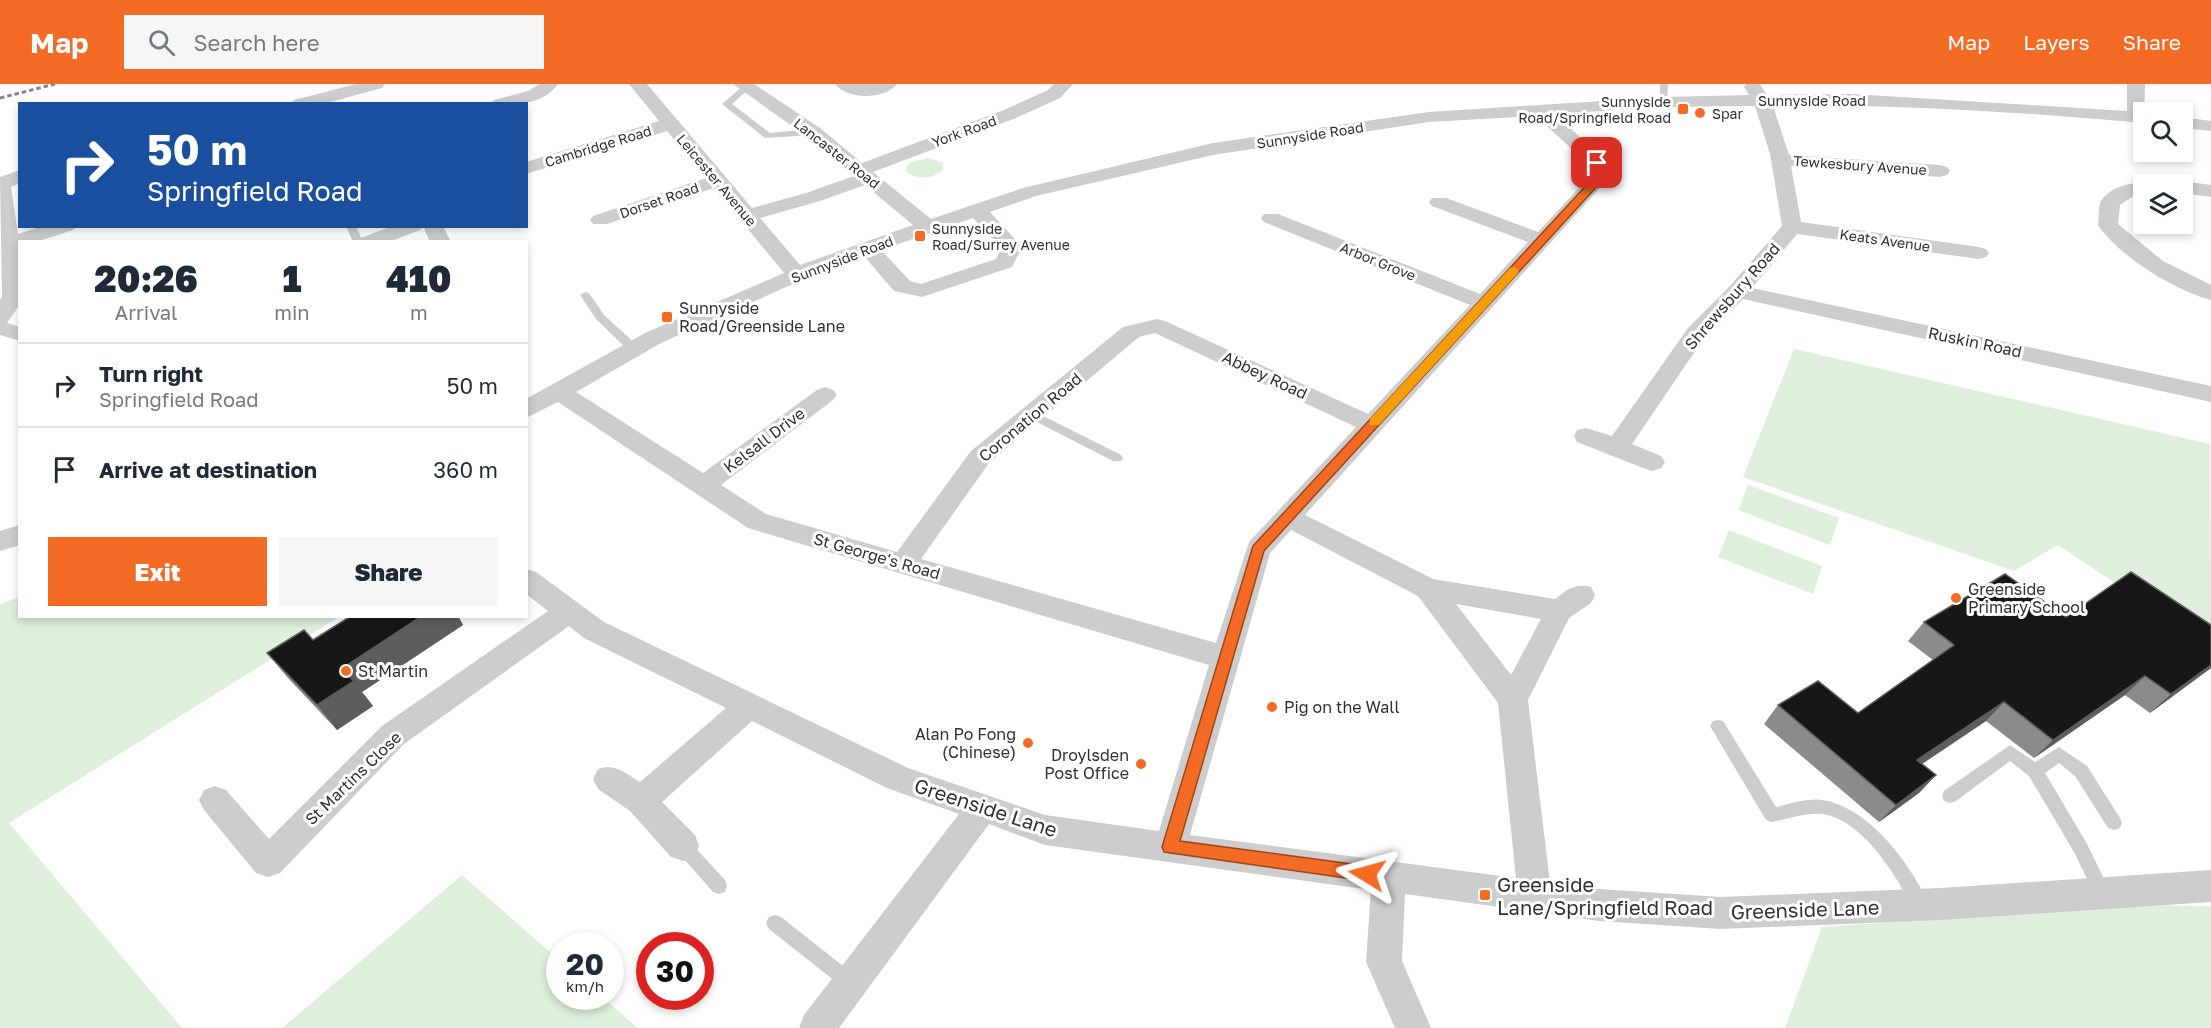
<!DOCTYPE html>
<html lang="en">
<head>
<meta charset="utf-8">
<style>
	:root { --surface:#fff; --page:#f6f6f7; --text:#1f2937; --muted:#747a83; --line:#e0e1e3; --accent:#f46b25 }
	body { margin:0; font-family:"Golos Text",sans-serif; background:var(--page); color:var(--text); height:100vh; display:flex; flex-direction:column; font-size:22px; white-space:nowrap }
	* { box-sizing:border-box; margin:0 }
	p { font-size:20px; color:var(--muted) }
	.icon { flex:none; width:33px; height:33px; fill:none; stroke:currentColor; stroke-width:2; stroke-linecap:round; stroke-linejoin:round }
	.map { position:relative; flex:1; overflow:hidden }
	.drawer { position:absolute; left:18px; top:156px; width:510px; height:378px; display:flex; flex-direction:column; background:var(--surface); border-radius:0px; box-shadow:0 3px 9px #0003 }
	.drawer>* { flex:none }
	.banner { position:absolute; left:18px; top:18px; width:510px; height:126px; border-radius:0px; box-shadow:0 3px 9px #0003; background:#1a4fa0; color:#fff; overflow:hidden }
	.controls { position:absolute; left:2133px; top:18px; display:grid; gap:12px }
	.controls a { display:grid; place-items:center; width:60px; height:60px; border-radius:0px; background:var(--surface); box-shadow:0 3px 9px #0003; font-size:30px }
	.speed { position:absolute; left:546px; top:848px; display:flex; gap:12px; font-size:30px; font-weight:700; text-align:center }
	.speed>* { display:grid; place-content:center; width:78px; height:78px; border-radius:50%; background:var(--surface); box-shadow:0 3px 9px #0003; line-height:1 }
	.speed small { font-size:15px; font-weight:400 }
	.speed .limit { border:9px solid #d22; background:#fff; color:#111 }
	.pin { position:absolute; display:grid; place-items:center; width:51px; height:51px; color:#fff; margin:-26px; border-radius:12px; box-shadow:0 3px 9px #0006 }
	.me { position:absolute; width:66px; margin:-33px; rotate:278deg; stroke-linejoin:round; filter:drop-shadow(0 0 4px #0008) }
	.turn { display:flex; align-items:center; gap:21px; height:126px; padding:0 30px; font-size:27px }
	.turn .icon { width:78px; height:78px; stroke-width:2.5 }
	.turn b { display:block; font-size:42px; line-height:51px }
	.eta { display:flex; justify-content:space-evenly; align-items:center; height:102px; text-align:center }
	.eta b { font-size:36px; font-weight:800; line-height:42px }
	.primary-button { display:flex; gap:12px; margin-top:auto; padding:12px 30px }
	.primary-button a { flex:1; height:69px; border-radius:0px; background:var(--accent); color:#fff; font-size:24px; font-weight:800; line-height:69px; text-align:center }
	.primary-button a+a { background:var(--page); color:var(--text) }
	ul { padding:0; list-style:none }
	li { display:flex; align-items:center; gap:18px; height:84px; padding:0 30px; border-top:2px solid var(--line) }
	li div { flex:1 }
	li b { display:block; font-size:22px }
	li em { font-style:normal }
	header { display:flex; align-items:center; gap:36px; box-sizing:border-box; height:84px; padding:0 30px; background:var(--accent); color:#fff }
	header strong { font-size:28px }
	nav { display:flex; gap:33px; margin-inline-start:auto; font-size:21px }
	.search { width:420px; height:54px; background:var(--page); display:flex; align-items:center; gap:15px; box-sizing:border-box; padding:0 21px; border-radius:0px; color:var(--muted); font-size:22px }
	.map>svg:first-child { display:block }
	.green { fill:#dfeedd }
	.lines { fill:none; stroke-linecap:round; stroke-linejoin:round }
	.lane { fill:#cdcdcd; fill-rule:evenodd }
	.street { fill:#cdcdcd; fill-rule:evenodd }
	.rail { stroke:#858585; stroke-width:3; stroke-dasharray:4.5 3; stroke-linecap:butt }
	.wall { fill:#8b8b8b }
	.shaded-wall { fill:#5d5d5d }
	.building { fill:#171717; stroke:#5d5d5d; stroke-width:1.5 }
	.route { fill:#f46b25; stroke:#9f4618; stroke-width:1.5 }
	.slow { fill:#f59e0b }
	.poi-dot { fill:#f46b25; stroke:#fff; stroke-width:2 }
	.labels { text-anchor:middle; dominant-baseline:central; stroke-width:6; stroke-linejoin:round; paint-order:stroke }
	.far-street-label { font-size:14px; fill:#303030; stroke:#fff }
	.far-poi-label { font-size:14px; fill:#303030; stroke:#fff; text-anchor:start }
	.street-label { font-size:16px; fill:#303030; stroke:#fff }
	.poi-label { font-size:16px; fill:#303030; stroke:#fff; text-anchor:start }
	.near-street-label { font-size:20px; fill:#303030; stroke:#fff }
	.near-poi-label { font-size:20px; fill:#303030; stroke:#fff; text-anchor:start }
</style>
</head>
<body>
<header>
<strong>Map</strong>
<div class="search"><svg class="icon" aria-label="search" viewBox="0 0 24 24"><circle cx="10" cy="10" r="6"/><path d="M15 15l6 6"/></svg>Search here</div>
<nav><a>Map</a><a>Layers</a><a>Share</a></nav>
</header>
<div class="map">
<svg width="2211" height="944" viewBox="0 0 2211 944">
	<rect width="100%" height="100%" fill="#fff"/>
	<g class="green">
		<path d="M929 74 943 79V86C933 95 917 97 906 87V84L911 78Z"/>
		<polygon points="1794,265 2210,360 2211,563 2058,461 2014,487 1743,393"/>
		<polygon points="1748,401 1839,434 1830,461 1738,426"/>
		<polygon points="1729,446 1822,482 1813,510 1718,473"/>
		<polygon points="19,513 20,532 339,533 9,739 182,944 0,944 0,520"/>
		<polygon points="462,791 559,876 560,912 601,912 638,944 282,944"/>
		<polygon points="2137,821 2211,822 2211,944 1785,944 1822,843"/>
	</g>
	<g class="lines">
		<g class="lane">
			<polygon points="1660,0 1668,0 1667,20 1660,18"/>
			<polygon points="744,1 751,3 732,20 770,49 813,45 818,48 813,51 765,54 722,20"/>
			<polygon points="346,142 356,142 363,158 353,158"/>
			<polygon points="585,208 589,209 604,231 638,262 638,268 630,268 596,235 580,211"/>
			<polygon points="1031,326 1121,371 1123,374 1121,377 1113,377 1027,333 1025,330"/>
			<path d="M1718 636 1723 637 1776 723C1790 720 1807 714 1822 716 1869 723 1910 779 1929 820L1926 826 1920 828C1910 824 1904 809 1899 799 1882 772 1856 735 1822 730 1806 728 1788 735 1772 738L1766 736 1710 642 1713 637Z"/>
			<polygon points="2010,661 2035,678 2059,663 2087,682 2120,734 2122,739 2120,744 2114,746 2108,744 2075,692 2059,679 2045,689 2086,758 2111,809 2109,815 2103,817 2097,815 2074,768 2029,692 2010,677 1956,717 1950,719 1944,717 1942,712 1944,707"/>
			<polygon points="683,755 689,757 725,796 727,802 725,808 719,810 713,808 677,767 675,762 677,757"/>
			<polygon points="775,831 781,833 857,893 860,899 857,905 851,908 845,905 769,845 766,839 769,833"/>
		</g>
		<g class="street">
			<polygon points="356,0 385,0 382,4 323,20 291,20 294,16"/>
			<path d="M540 0H558C542 22 516 20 491 20L494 16 528 7Z"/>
			<path d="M629 0H647L752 124 806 109 854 92 806 52 733 0H754L820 44 862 79 1004 26 1048 6 1054 0H1073L1060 14 1016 34 873 88 931 135 1023 104 1213 59 1429 28 1664 13 1749 11 1744 3 1746 0H1760L1767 11 1853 10 2127 27V0H2145L2144 39C2020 28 1896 20 1773 22L1789 71 1940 81 1947 83 1950 87 1947 91 1940 93 1791 82 1801 138 1979 163 1986 165 1989 169 1986 173 1979 175 1797 150 1752 204 2211 302V318L1743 215 1704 254 1632 360 1661 372 1665 378 1661 384 1652 387 1643 384 1577 358 1574 352 1577 346 1586 344 1612 352 1688 244 1730 202 1782 142 1770 70 1755 22 1664 23 1555 30 1604 75 1607 79 1608 95 1305 431 1433 495 1555 515C1567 506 1575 499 1591 503L1595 511 1591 519 1569 534 1528 616 1550 799 1599 805 1721 813 1940 804 2211 786V818L1940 836 1721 845 1599 837 1405 810 1402 877 1431 944H1395L1366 878 1371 806 1045 761 989 740 839 944H799L804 931 959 730 887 704 752 637 662 718 695 751 699 762 695 773 683 777 671 773 630 727 598 705 593 695 598 685C615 679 625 689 640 698L726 624 584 554 569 542 404 660 280 789 268 793 256 789 204 726 199 716 204 706 215 702 226 706 269 755 382 642 548 527 526 510V485L536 488 604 538 908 684 1045 731 1159 747 1209 581 748 444 558 318 526 334V315L645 249 784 189 714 104 607 140H593L590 136 593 132 706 94 667 47 526 90V78L659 37ZM1536 32 1588 80V94L1538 148 1446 114H1432L1429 118 1432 122 1528 158 1480 210 1278 130H1264L1261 134 1264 138 1470 221 1368 330 1165 237 1157 235 1123 243 971 367 897 468 766 430 721 401 833 316 837 311 833 306 825 303 817 306 703 389 576 308 661 259 833 182 864 172 894 207 922 213 1012 183 1022 163 990 128 1036 112 1213 71 1429 38ZM865 101 913 141 800 181 760 134 820 117ZM973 134 1001 164 996 175 921 200 910 197 881 166ZM1155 249 1356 343 1249 458 1216 559 921 475 989 379 1139 253ZM1291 446 1418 512 1498 619 1516 794 1190 751 1270 469ZM1456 520 1541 535 1511 591Z"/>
			<path d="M835 0H897C885 16 847 16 835 0Z"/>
			<polygon points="2182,33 2211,37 2211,47 2182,44"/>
			<polygon points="20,86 20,99 11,103 18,150 43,142 76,142 73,146 36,158 20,158 20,220 7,239 20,243 20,257 0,251 0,216 2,213 0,93"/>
			<polygon points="2182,97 2211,101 2211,113 2182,109 2182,100 2174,100"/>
			<path d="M2144 98 2151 100H2144V110L2135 111 2120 121 2118 140 2163 177 2211 201V216C2174 206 2120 173 2098 141 2099 134 2098 123 2101 117 2110 103 2130 99 2144 98Z"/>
			<polygon points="392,142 423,142 420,146 389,158 358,158 361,154"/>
			<polygon points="423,142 443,142 451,158 430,158"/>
			<polygon points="20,441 20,461 0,467 0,447"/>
		</g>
		<polyline class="rail" points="0,14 55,0"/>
	</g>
	<g class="wall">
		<polygon points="351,532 458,532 463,541 362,608 373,622 337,646 288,594 267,569 313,556"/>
		<polygon points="2066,533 2211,584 2150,629 2125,611 2034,674 1986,637 1922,680 1936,691 1919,709 1879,738 1764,640 1778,621 1858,629 1933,576 1908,557 1924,538"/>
	</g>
	<g class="shaded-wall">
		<polygon points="422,532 458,532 463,541 362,608 373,622 337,646 317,621 341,585"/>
		<polygon points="2211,581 2211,584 2150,629 2171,610"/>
		<polygon points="2145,592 2125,611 2034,674 2053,656"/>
		<polygon points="2004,618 1986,637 1901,694 1917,676"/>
		<polygon points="1936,691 1919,709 1879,738 1896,721"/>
	</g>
	<g class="building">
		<polygon points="2131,488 2211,541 2211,581 2171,610 2145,592 2053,656 2004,618 1917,676 1936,691 1896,721 1778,621 1818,597 1858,629 1954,561 1924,538 2005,490 2066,533"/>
		<polygon points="351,532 422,532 341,585 354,597 317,621 267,569 304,546 313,556"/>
	</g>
	<polygon class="route" points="1597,76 1602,79 1602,97 1264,467 1180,757 1367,782 1373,784 1376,790 1373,795 1367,797 1164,768 1162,763 1253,462 1593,94 1592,79"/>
	<polygon class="slow" points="1514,183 1519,186 1518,189 1379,341 1370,341 1370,335 1510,184"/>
	<g class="poi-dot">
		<rect x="1677" y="19" width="12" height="12" rx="3"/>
		<circle cx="1700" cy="29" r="6"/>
		<rect x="914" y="146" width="12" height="12" rx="3"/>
		<rect x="661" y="227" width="12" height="12" rx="3"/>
		<circle cx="1956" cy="514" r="6"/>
		<circle cx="346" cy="587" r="6"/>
		<circle cx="1272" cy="623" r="6"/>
		<circle cx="1028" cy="659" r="6"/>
		<circle cx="1141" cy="680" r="6"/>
		<rect x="1479" y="805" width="12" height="12" rx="3"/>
	</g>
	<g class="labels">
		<g class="far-street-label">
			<text x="1812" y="16">Sunnyside Road</text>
			<text transform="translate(964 47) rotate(-20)">York Road</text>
			<text transform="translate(1310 51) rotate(-9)">Sunnyside Road</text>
			<text transform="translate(598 62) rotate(-17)">Cambridge Road</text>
			<text transform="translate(837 69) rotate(38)">Lancaster Road</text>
			<text transform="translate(1860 81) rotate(4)">Tewkesbury Avenue</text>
			<text transform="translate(717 96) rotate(50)">Leicester Avenue</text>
			<text transform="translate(659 116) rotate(-19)">Dorset Road</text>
			<text transform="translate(1885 156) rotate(8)">Keats Avenue</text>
			<text transform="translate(842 175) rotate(-21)">Sunnyside Road</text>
			<text transform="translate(1378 177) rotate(22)">Arbor Grove</text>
		</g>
		<g class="far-poi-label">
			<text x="1671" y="17" text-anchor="end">Sunnyside<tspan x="1671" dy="16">Road/Springfield Road</tspan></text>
			<text x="1712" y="29">Spar</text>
			<text x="932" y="144">Sunnyside<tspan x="932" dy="16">Road/Surrey Avenue</tspan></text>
		</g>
		<g class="street-label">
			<text transform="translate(1732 212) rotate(-49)">Shrewsbury Road</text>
			<text transform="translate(1975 258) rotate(12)">Ruskin Road</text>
			<text transform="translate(1265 291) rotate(25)">Abbey Road</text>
			<text transform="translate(1030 333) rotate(-40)">Coronation Road</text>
			<text transform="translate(764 356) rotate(-37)">Kelsall Drive</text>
			<text transform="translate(877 472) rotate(16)">St George's Road</text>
			<text transform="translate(353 694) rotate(-44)">St Martins Close</text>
		</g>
		<g class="poi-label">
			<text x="679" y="224">Sunnyside<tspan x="679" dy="18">Road/Greenside Lane</tspan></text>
			<text x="1968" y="505">Greenside<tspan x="1968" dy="18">Primary School</tspan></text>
			<text x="358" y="587">St Martin</text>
			<text x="1284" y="623">Pig on the Wall</text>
			<text x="1016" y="650" text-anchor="end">Alan Po Fong<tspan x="1016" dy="18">(Chinese)</tspan></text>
			<text x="1129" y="671" text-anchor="end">Droylsden<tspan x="1129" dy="18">Post Office</tspan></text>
		</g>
		<g class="near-street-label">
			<text transform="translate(986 723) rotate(18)">Greenside Lane</text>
			<text transform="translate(1805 825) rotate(-2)">Greenside Lane</text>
		</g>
		<g class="near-poi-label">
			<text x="1497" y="800">Greenside<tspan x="1497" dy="23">Lane/Springfield Road</tspan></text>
		</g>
	</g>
</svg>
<div class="controls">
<a><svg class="icon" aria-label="search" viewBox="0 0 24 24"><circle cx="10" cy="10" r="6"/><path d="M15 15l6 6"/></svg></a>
<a><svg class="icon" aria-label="layers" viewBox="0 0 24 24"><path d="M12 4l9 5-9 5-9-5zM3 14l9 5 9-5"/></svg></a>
</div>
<div class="speed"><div>20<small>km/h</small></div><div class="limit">30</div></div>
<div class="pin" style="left:1597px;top:79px;background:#d93025"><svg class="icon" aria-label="arrive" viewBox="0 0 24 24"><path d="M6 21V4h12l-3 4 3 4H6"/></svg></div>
<svg class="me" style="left:1367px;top:790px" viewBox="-20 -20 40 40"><path d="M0-17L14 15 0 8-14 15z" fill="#f46b25" stroke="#fff" stroke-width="4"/></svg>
<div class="banner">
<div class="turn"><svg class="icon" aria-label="right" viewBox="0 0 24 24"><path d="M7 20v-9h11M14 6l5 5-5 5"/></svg><div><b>50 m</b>Springfield Road</div></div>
</div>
<section class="drawer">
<div class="eta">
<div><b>20:26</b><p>Arrival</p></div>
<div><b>1</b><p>min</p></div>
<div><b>410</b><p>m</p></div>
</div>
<ul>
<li><svg class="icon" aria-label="right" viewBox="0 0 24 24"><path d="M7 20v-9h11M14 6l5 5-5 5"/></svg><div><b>Turn right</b><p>Springfield Road</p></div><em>50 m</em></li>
<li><svg class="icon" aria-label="arrive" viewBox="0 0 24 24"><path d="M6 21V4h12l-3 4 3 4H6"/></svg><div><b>Arrive at destination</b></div><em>360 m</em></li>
</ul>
<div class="primary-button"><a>Exit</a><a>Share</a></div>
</section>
</div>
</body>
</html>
